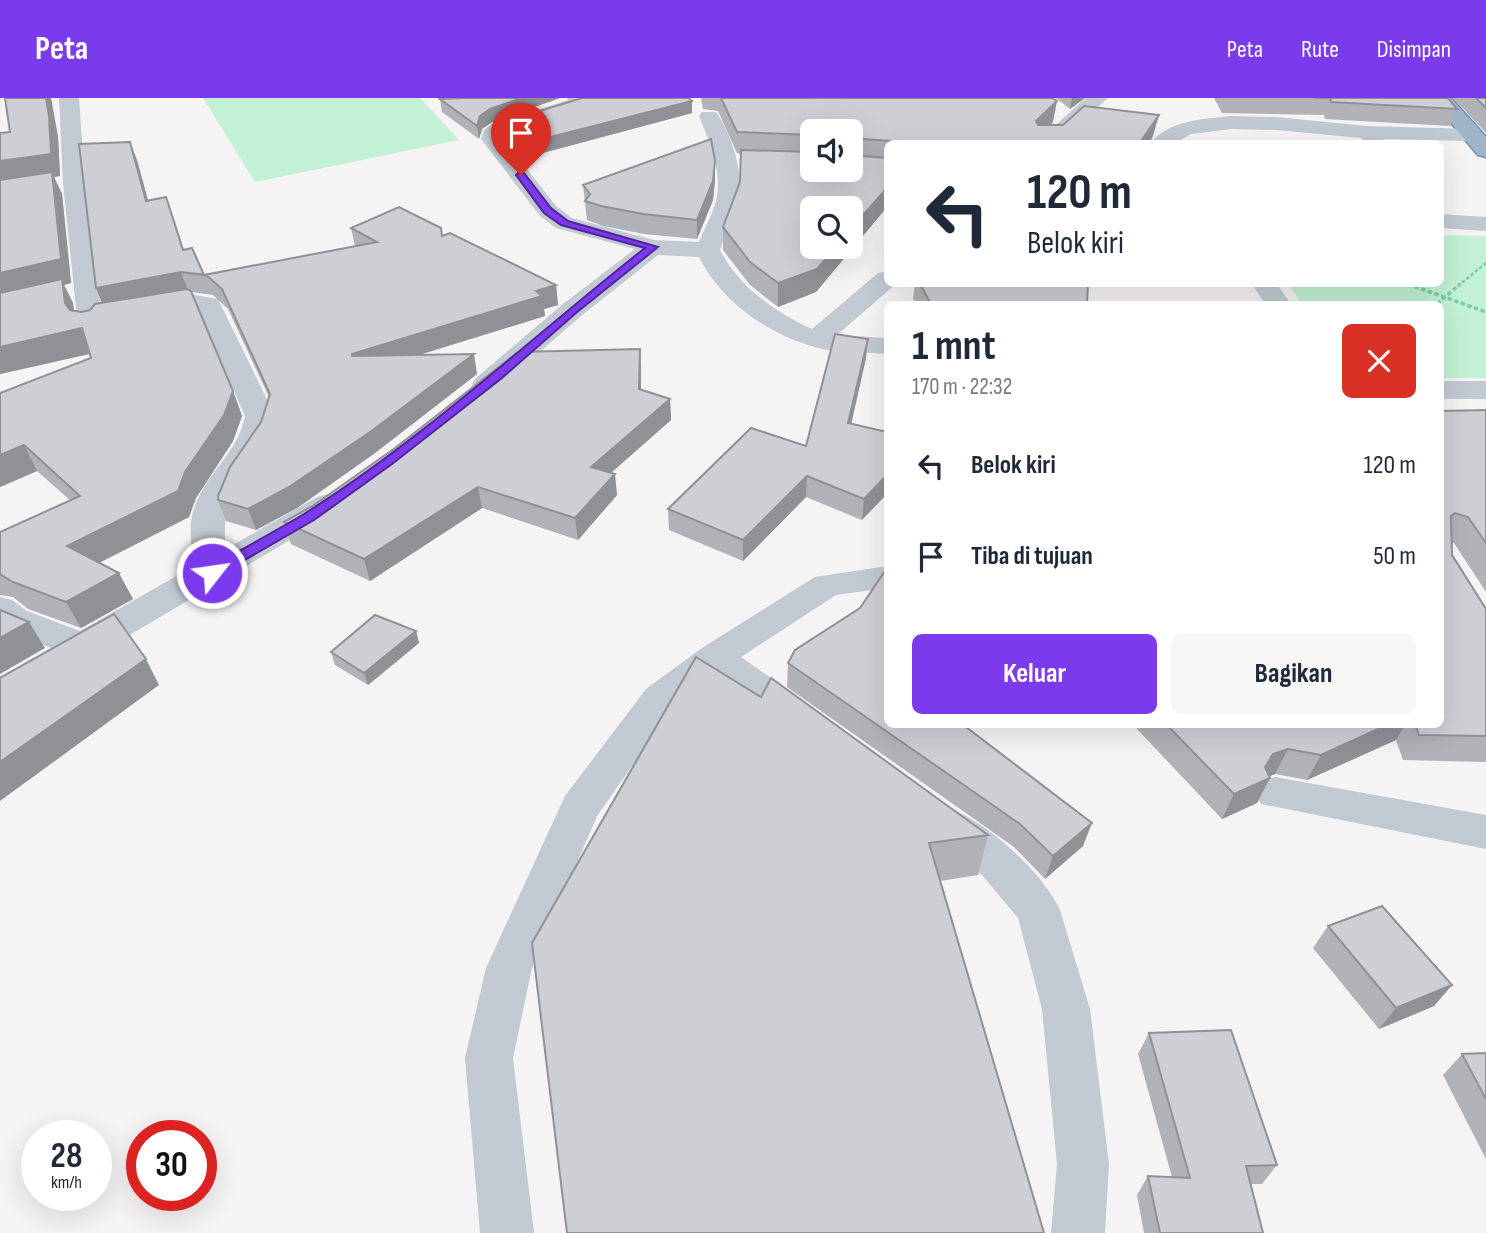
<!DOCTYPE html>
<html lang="id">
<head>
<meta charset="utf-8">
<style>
	:root { --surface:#fff; --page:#f6f6f7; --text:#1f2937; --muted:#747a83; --accent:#7c3aed }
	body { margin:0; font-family:"Sofia Sans Condensed",sans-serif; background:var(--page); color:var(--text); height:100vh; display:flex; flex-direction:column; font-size:26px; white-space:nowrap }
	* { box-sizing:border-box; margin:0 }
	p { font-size:23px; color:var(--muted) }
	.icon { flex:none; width:38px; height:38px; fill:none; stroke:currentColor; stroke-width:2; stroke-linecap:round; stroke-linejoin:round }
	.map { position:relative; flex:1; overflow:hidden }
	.sheet { position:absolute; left:884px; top:203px; width:560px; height:427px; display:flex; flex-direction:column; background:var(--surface); border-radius:10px; box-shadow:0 7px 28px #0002 }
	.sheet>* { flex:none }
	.hud { position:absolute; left:884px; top:42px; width:560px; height:147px; border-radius:10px; box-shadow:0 7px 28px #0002; background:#fff; color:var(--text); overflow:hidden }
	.tools { position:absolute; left:800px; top:21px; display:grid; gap:14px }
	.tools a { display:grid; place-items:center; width:63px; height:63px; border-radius:10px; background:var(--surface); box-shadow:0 7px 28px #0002; font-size:35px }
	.speed { position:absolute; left:21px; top:1022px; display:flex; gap:14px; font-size:35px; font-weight:700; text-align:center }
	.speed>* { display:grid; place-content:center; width:91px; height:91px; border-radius:50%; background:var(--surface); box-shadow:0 7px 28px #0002; line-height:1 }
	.speed small { font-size:18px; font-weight:400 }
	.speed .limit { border:10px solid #d22; background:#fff; color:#111 }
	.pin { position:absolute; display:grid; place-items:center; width:60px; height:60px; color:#fff; margin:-72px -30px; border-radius:50% 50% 50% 0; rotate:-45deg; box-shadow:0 0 7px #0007 }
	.pin .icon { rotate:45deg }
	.me { position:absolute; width:77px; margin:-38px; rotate:60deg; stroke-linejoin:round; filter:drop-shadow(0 0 5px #0008) }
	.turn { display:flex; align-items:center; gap:24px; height:147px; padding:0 28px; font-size:32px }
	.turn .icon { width:91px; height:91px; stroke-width:2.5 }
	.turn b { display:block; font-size:49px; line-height:60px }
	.round { display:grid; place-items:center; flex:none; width:74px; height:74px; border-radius:10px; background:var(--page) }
	.summary { display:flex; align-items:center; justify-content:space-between; height:119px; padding:0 28px }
	h1 { font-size:42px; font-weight:700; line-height:52px }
	.button { display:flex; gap:14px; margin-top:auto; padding:14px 28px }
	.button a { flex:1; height:80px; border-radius:10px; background:var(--accent); color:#fff; font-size:28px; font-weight:700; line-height:80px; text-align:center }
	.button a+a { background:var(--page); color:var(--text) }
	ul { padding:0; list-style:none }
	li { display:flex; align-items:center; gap:21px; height:91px; padding:0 28px }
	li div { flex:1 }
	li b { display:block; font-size:26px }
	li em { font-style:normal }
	header { display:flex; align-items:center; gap:42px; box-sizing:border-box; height:98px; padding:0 35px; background:var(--accent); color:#fff }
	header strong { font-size:33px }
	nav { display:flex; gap:38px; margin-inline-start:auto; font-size:24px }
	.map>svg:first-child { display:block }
	.green { fill:#c3f1d5 }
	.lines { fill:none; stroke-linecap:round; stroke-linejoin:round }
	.trunk-casing { stroke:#7690ad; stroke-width:3 }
	.path-far1 { stroke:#7ad0a6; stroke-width:2.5; stroke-dasharray:3.5 2; stroke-linecap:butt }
	.path { stroke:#7ad0a6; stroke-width:3.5; stroke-dasharray:4.5 2.5; stroke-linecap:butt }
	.minor { fill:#c1cad2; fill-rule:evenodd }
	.trunk { fill:#9fb4c9; fill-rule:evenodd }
	.wall { fill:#b0b2b7; fill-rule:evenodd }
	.shaded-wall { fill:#909195 }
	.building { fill:#cdcfd5; stroke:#909195; stroke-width:2 }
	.route { fill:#7c3aed; stroke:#51269a; stroke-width:2 }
</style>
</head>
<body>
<header>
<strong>Peta</strong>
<nav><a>Peta</a><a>Rute</a><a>Disimpan</a></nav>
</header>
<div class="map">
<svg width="1486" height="1135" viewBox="0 0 1486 1135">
	<rect width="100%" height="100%" fill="#f5f3f3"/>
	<g class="green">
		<polygon points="203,0 420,0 459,42 255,84"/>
		<polygon points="1440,137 1486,138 1486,280 1440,280 1440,206 1302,206 1288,186 1440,186"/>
	</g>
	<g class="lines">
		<defs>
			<polygon id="trunk" points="1430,0 1451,0 1486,39 1486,59 1478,57"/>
		</defs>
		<use href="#trunk" class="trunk-casing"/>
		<g class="path-far1">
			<polyline points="1407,186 1413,188"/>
			<polyline points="1458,188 1486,165"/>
		</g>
		<g class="path">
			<polyline points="1408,186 1486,214"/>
			<polyline points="1437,206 1460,186"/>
		</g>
		<g class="minor">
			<polygon points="59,0 79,0 85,85 104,228 100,234 91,236 82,234 78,228 63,85"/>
			<path d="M567 0H587L589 3 583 10 501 38 556 108 572 120 654 142 699 144C704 131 712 118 716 103 723 75 710 44 699 18L702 14H716C732 37 745 77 738 105 735 121 725 136 720 152 739 189 775 214 812 231L878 175 887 173V186H896L837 237 887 240V256C867 254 847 256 827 252 776 242 723 207 699 159L658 157 581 218 496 292 486 294 476 292 472 286 476 280 563 206 635 151 556 130 540 118 481 41 484 32 493 26 568 2Z"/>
			<polygon points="1086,0 1108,0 1057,46 1034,46"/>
			<path d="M1231 18 1277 19 1367 28 1472 31 1479 33 1482 37 1479 41 1472 43 1384 41 1387 46H1365L1361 40 1277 32 1231 31 1191 36 1174 46H1150C1168 22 1203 21 1231 18Z"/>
			<polygon points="1440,116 1486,119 1486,133 1440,130"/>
			<polygon points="1252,186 1277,186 1291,206 1265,206"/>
			<path d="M189 196 218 201 275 318C265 375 217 382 226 451L317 399 328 396 339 399 344 406 339 413 13 606 0 610V579L51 550 0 529V499L12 502 27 513 80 533 194 468C192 451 188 431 193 414 203 377 238 356 245 318L199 213C178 211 157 223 136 218L132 212 136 206Z"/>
			<rect x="1440" y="283" width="46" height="18"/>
			<polygon points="887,468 887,490 836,497 741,559 819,614 824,624 819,634 805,638 791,634 715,578 672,611 597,718 532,870 513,960 534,1135 480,1135 465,960 486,870 565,698 646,591 702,550 815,479"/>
			<polygon points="1275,679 1486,717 1486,751 1261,706 1255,695 1261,684"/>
			<path d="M942 707C984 721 1041 772 1060 812L1090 911 1109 1066 1105 1135H1051L1057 1066 1042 911 1018 820 982 777 927 736 921 724 927 712Z"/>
		</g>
		<use href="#trunk" class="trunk"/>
	</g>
	<g class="wall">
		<polygon points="5,0 51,0 58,39 60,78 54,79 62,96 71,185 64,187 73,205 74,213 81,214 90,212 102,205 137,62 148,102 173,118 184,152 204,177 355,148 351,130 442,138 556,187 558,207 544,211 545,218 419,257 477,276 375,355 297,410 256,432 226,423 218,402 261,324 269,299 228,211 213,197 191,194 233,293 242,318 233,343 196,400 189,419 99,465 133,501 81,530 28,511 13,499 0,497 0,434 70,402 37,373 0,389 0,295 91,260 90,256 0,276 10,34"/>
		<polygon points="462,0 560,0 492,24 482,31 479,41 442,14 440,1"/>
		<path d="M701 0H1052L1053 24 1050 27 1153 38 1149 46H887V109L816 194 778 209 750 187 723 152V129L740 84 741 56 737 55 718 13 703 11ZM812 33H850V72H812Z"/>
		<polygon points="1056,0 1085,0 1070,11"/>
		<polygon points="1214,0 1448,0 1457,11 1450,28 1325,21 1324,17 1222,15"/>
		<polygon points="1453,0 1486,0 1486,35"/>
		<polygon points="692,3 692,15 520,61 505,40 503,27"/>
		<polygon points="715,82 713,102 697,141 644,136 603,128 587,122 583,87"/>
		<polygon points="915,186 1088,186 1087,206 916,206 913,201"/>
		<polygon points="866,260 851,325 887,334 862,422 806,399 743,463 669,432 668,411 806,348"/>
		<polygon points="641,272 641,291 670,301 671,322 611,374 617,397 578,442 482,410 370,483 291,446 284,424"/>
		<polygon points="1486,312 1486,494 1454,445 1452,444 1452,457 1486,511 1486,664 1403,662 1396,642 1307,682 1275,676 1270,678 1270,680 1257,705 1222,721 1137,631 1138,626 1440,626 1440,313"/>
		<polygon points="416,533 419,545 368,587 335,567 331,554"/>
		<polygon points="788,565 887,626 1083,748 1045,781 1014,749 787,589"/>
		<polygon points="761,599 988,737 978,777 940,783"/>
		<polygon points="1328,828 1452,887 1434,908 1379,931 1313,850"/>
		<polygon points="1149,935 1277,1067 1262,1086 1251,1086 1263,1135 1144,1135 1137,1097 1148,1078 1172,1079 1138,956"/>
		<polygon points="1486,955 1486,1061 1443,977 1462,956"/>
	</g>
	<g class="shaded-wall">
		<polygon points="46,0 51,0 58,39 60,78 54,79 62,96 71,185 64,187 73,205 76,229 0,201 0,63"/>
		<polygon points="522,0 560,0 492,24 482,31 479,41 477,28 480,18 490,11"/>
		<polygon points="1072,0 1085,0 1070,11"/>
		<polygon points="692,3 692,15 520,61 519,47"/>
		<polygon points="1057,3 1053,24 1032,44 1036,23"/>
		<polygon points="1159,17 1153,38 1149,46 1139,46"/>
		<polygon points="130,44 137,62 153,121 146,103"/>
		<polygon points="715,63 715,82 713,102 697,141 697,122"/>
		<polygon points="887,90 887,109 816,194 778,209 778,185 836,149 850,149 850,132"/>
		<polygon points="181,174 188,193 104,210 96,190"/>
		<polygon points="556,187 558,207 544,211 545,218 357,276 352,256"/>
		<polygon points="82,230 93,255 0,276 0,249"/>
		<polygon points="868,241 866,260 847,345 848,325"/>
		<polygon points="640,251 641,272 641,312 639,291"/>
		<polygon points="474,256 477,276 375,355 297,410 256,432 248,411"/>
		<polygon points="233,293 242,318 233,343 196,400 189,419 81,474 67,448 185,374"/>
		<polygon points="670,301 671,322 594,390 591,369"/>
		<polygon points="24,347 37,373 0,389 0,357"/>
		<polygon points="615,376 617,397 578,442 575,420"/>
		<polygon points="887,377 887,396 862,422 864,401"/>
		<polygon points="807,378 806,399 743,463 743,442"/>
		<polygon points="478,389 482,410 370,483 364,461"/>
		<polygon points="119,475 133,501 81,530 66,504"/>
		<polygon points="29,524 45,550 0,576 0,540"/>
		<polygon points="416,533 419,545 368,587 364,575"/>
		<polygon points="146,561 159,587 0,703 0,664"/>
		<polygon points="1389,626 1405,626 1396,642 1307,682 1321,657"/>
		<polygon points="1288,651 1275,676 1260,682 1270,680 1257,705 1222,721 1234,696 1265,669 1273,656"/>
		<polygon points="1092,725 1083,748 1045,781 1053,758"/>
		<polygon points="1452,887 1434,908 1379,931 1396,910"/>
	</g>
	<g class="building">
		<polygon points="5,0 46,0 49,18 51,56 0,63 0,35 10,34"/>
		<polygon points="462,0 522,0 490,11 480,18 477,28 440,1"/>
		<polygon points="582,0 688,0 692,3 519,47 503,27 507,23"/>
		<polygon points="721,0 1052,0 1057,3 1036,23 1038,27 1063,27 1084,8 1159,17 1139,46 891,46 891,43 850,40 850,33 812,33 812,37 737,34"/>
		<polygon points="1314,0 1448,0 1457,11 1331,4 1330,0"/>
		<polygon points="1476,0 1486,0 1486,10"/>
		<polygon points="711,41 715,63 713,83 697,122 643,116 601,108 585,103 590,96 583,87"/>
		<polygon points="130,44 146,103 166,99 183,152 192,150 204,177 377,144 351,130 399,109 441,130 442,138 450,135 556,187 536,193 542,198 352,256 352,258 474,256 370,334 289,389 248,411 218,402 218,398 230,369 261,324 270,296 222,191 206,177 181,174 96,190 79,46"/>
		<polygon points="741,52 812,54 812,72 850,72 850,57 887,60 887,90 850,132 850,110 812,110 812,149 836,149 817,171 778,185 750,164 723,129 740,84"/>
		<polygon points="52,74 61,161 0,175 0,82"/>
		<polygon points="62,181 65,205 70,212 81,214 90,212 95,206 187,191 191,193 233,293 224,317 185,374 178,393 67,448 119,475 66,504 13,484 0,476 0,434 80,398 24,347 0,357 0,295 91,260 82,230 0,249 0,195"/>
		<polygon points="920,186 1088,186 1087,206 931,206"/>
		<polygon points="835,236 868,241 848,325 887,334 887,377 864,401 807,378 743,442 668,411 751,330 806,348"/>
		<polygon points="640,251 639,291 670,301 591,369 615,376 575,420 478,389 364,461 284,424 314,407 395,350 518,254"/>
		<polygon points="1486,312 1486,445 1468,419 1455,415 1451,418 1452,457 1486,511 1486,638 1419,637 1415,626 1440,626 1440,313"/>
		<polygon points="887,470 887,626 962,626 1092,725 1053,758 1020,726 788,565 795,552 860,510"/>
		<polygon points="0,512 29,524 0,540"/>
		<polygon points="114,516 146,561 0,664 0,580"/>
		<polygon points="375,517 416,533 364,575 331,554"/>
		<polygon points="696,559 761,599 771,580 988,737 929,745 1044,1135 567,1135 532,845"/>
		<polygon points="1166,626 1389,626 1321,657 1288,651 1273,656 1265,669 1270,680 1234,696"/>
		<polygon points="1382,808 1452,887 1396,910 1328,828"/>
		<polygon points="1231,932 1277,1067 1246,1068 1263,1135 1160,1135 1148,1078 1190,1080 1149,935"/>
		<polygon points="1486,955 1486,1001 1462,956"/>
	</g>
	<path class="route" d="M518 75H524L551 110 568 123 658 149 576 215 502 280 392 366 314 422 217 478H207L204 475 207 471C239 453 272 435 304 416 426 339 532 239 645 150L561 127 544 115 516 77Z"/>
</svg>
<div class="tools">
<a><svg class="icon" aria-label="sound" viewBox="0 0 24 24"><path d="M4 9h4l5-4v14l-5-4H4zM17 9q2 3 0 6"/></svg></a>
<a><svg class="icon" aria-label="search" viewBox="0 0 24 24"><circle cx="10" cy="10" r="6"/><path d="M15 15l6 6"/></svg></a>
</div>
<div class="speed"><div>28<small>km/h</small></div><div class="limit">30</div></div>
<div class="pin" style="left:521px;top:77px;background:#d93025"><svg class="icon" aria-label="arrive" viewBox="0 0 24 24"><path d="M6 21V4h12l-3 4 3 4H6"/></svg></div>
<svg class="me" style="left:212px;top:475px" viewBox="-20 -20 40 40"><circle r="17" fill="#7c3aed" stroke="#fff" stroke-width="3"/><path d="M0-11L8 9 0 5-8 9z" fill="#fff"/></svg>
<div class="hud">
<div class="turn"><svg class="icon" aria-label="left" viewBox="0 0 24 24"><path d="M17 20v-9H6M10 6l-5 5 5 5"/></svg><div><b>120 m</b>Belok kiri</div></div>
</div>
<section class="sheet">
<div class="summary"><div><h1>1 mnt</h1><p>170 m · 22:32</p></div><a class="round" style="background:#d93025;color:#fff"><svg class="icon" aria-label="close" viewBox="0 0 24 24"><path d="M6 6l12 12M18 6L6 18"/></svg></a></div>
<ul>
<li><svg class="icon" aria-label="left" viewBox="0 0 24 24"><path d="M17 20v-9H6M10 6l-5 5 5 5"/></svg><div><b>Belok kiri</b></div><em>120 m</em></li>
<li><svg class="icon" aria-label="arrive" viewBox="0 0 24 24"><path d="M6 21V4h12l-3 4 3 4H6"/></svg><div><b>Tiba di tujuan</b></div><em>50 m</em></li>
</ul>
<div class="button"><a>Keluar</a><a>Bagikan</a></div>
</section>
</div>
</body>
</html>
